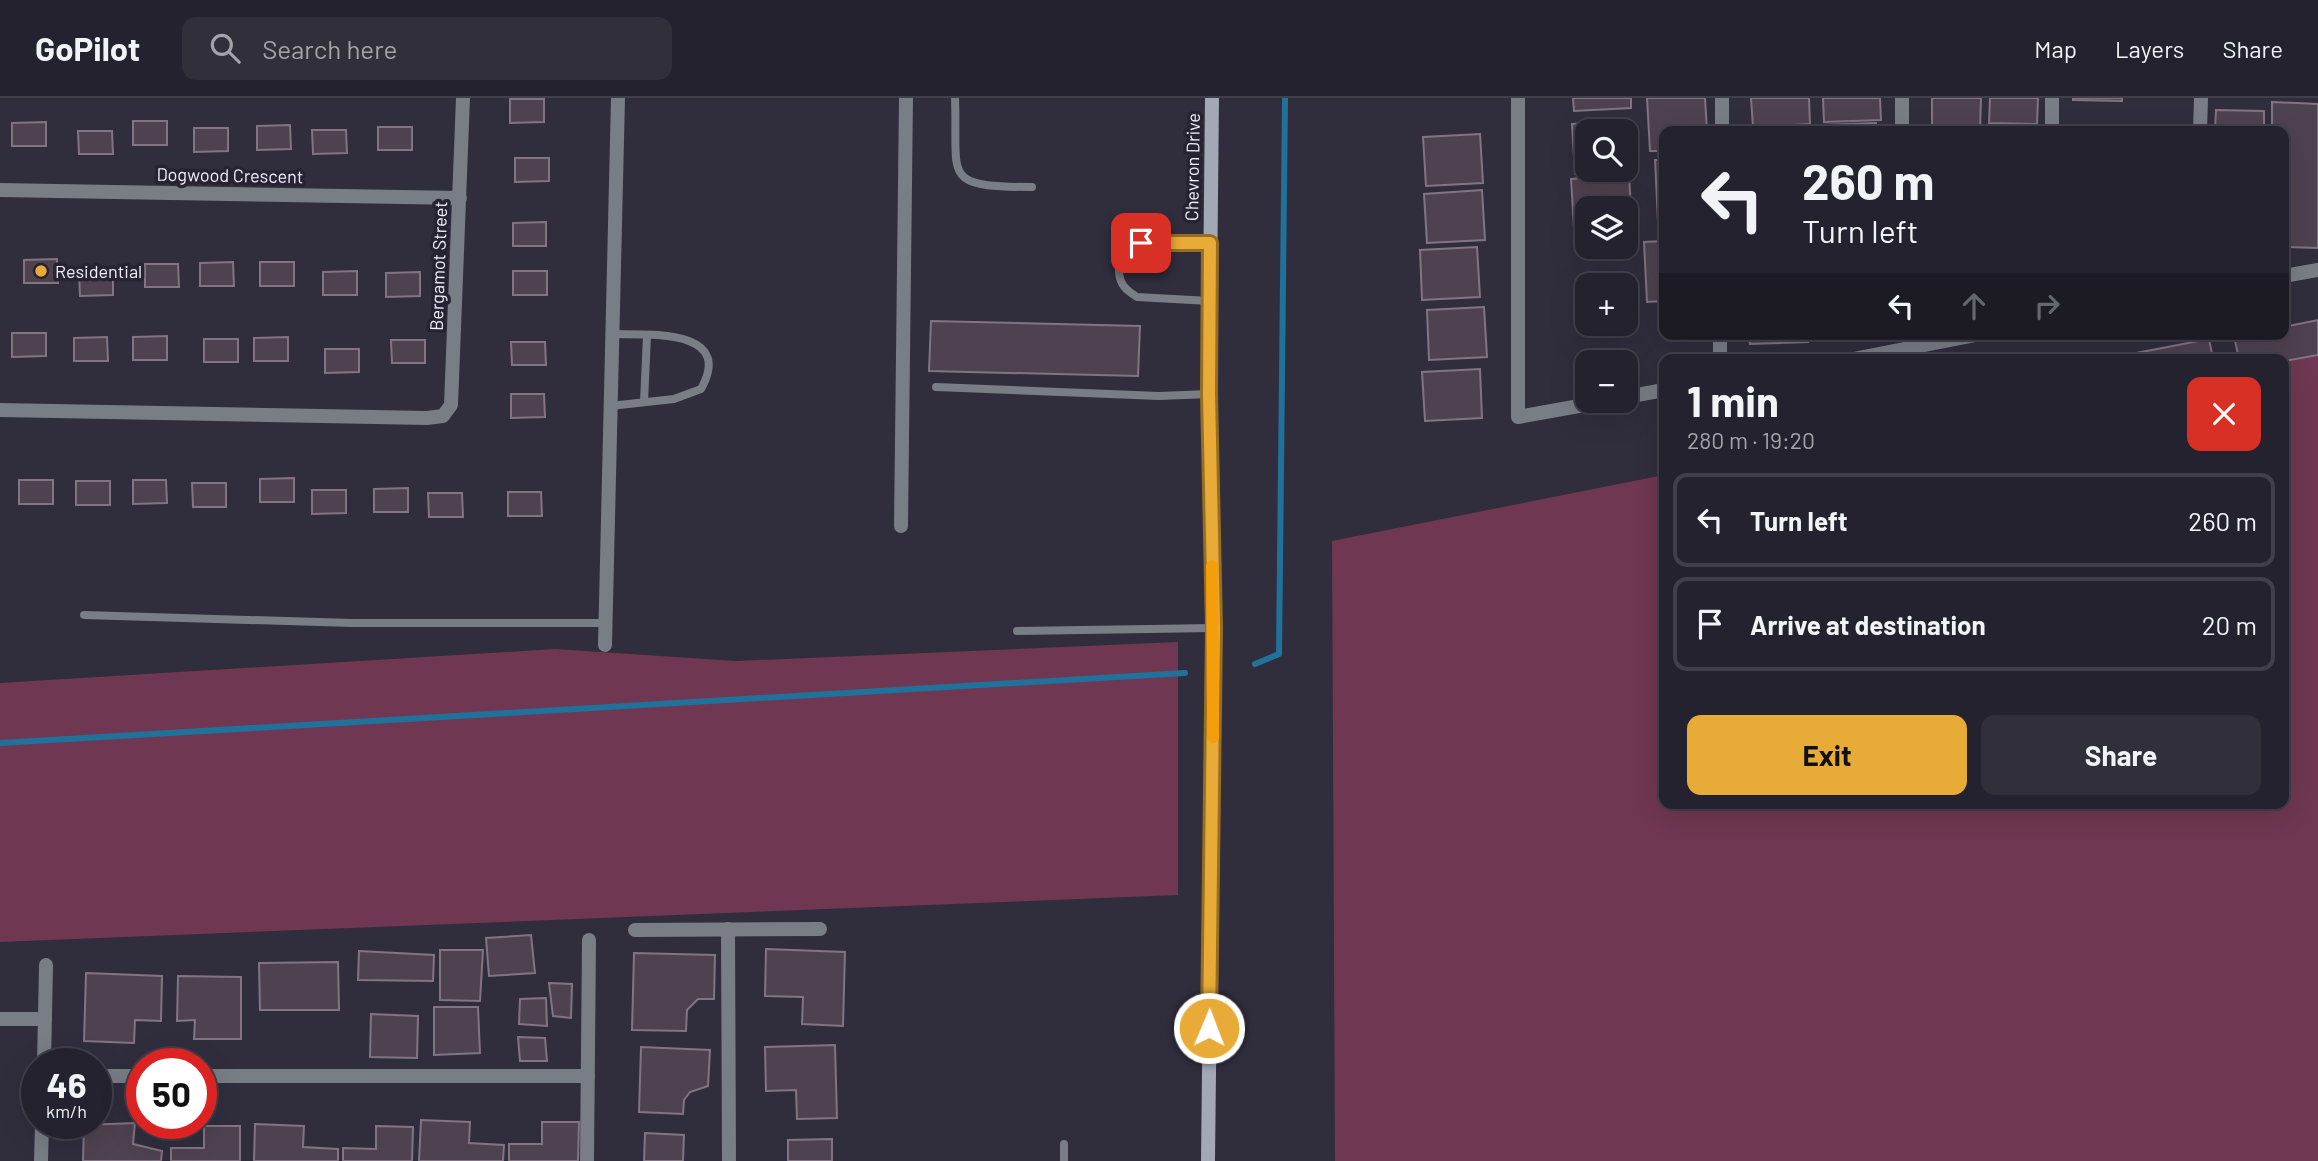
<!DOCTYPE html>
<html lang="en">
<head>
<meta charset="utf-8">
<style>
	:root { --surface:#24222e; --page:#302f3a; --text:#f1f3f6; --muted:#a3a4aa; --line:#413f4a; --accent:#e8ab37 }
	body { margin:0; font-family:Barlow,sans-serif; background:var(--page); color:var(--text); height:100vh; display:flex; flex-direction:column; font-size:26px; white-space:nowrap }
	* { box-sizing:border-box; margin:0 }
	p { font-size:23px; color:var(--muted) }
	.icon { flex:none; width:38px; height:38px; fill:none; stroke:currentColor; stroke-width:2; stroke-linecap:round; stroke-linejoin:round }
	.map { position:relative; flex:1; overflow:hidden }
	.sheet { position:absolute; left:1659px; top:256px; width:630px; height:455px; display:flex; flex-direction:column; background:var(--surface); border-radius:14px; box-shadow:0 7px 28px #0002,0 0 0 2px var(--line) }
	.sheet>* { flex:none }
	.top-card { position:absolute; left:1659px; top:28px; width:630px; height:214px; border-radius:14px; box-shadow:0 7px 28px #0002,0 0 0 2px var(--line); background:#24222e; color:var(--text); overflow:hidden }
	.tools { position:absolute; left:1575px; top:21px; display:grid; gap:14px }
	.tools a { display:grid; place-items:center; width:63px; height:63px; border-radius:14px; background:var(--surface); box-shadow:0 7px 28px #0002,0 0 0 2px var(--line); font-size:35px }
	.speed { position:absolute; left:21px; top:950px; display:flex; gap:14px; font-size:35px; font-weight:700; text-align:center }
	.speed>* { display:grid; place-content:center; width:91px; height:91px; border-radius:50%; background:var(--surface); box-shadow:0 7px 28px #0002,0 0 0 2px var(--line); line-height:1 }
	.speed small { font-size:18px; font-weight:400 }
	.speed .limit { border:10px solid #d22; background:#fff; color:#111 }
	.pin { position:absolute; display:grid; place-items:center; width:60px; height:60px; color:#fff; margin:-30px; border-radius:14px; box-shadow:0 4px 10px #0006 }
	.me { position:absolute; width:77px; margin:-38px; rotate:1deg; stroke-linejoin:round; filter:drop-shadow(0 0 5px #0008) }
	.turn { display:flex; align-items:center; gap:24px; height:147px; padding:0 28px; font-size:32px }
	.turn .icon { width:91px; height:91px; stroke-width:2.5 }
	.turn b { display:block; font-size:49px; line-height:60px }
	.lanes { display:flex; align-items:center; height:66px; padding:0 28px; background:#0003; justify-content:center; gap:35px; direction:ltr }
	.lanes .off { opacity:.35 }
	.round { display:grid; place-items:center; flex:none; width:74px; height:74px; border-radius:14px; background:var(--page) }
	.summary { display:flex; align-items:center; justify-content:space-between; height:119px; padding:0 28px }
	h1 { font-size:42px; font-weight:700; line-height:52px }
	.button { display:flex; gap:14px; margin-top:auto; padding:14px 28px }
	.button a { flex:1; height:80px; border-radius:14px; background:var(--accent); color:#111; font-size:28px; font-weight:700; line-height:80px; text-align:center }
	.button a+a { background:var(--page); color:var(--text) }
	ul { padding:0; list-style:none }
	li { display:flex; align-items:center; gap:21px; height:94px; margin:0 14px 10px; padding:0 14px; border:4px solid var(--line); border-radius:14px }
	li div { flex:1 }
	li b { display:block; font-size:26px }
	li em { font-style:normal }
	header { display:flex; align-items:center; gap:42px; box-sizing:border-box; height:98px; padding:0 35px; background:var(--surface); border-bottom:2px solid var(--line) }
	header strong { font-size:33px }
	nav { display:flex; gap:38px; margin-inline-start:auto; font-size:24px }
	.search { width:490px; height:63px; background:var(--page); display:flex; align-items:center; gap:18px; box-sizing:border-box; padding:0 24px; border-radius:14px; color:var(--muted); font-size:26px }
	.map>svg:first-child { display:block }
	.green { fill:#6f3751 }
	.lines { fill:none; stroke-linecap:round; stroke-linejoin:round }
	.stream { stroke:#20729b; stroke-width:6 }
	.building { fill:#4f4250; stroke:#827483; stroke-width:2; fill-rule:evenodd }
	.lane { stroke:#797d85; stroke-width:8 }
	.street { stroke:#797d85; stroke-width:14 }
	.secondary { stroke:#a2a8b5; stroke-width:14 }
	.route-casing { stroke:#976f24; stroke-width:18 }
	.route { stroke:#e8ab37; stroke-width:12 }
	.slow { stroke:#f59e0b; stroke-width:12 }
	.poi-dot { fill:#e8ab37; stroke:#262333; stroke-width:2.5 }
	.labels { text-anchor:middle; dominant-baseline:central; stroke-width:7; stroke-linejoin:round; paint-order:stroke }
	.street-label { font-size:18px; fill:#f1effa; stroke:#262333 }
	.poi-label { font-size:18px; fill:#f1effa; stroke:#262333; text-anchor:start }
</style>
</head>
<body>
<header>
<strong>GoPilot</strong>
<div class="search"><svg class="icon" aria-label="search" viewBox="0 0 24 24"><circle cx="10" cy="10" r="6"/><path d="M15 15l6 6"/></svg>Search here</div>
<nav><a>Map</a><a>Layers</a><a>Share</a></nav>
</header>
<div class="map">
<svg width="2318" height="1063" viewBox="0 0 2318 1063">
	<rect width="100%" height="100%" fill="#302d3d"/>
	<g class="green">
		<polygon points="2318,252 2318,1063 1335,1063 1332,443 1664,377 1664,705 2284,705 2284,261"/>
		<polygon points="1178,544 1178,797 0,844 0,585 555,551 736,563"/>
	</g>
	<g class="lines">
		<g class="stream">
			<polyline points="1255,566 1279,556 1285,0"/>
			<polyline points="0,645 1185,575"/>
		</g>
	</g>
	<g class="building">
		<polygon points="1573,0 1631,0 1631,10 1574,13"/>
		<polygon points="1647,0 1705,0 1707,33 1664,33 1664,53 1650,53"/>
		<polygon points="1751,0 1809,0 1810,26 1753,29"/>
		<polygon points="1823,0 1880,0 1881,22 1824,24"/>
		<polygon points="1932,0 1981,0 1980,33 1932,33"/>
		<polygon points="1990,0 2038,0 2037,26 1989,25"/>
		<polygon points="2073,0 2122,0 2122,3 2073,2"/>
		<polygon points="510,1 544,1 544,24 510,25"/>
		<polygon points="2272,4 2318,6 2318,150 2284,149 2284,33 2272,33"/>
		<polygon points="2216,12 2264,13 2264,33 2215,33"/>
		<rect x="133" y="23" width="34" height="24"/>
		<path d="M1629 23 1632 73 1575 76 1572 26ZM1587 33H1626V72H1587Z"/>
		<polygon points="46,24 46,48 12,48 12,25"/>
		<polygon points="1876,25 1877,33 1819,33 1819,27"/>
		<polygon points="290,27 291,51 257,52 257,28"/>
		<rect x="378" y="29" width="34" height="23"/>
		<polygon points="194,30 228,30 228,53 194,54"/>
		<polygon points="312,32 346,32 347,55 313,56"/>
		<polygon points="78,33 112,33 113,56 79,56"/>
		<polygon points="1480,36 1483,85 1426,88 1423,39"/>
		<polygon points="515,60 549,60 549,83 515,84"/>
		<polygon points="1655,62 1664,62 1664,123 1658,123"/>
		<polygon points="1629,77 1632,127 1626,127 1626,110 1587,110 1587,130 1574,130 1571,81"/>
		<polygon points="1482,92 1485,142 1427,145 1424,96"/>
		<polygon points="546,124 546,148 513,148 513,125"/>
		<polygon points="1664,143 1664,203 1647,204 1644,144"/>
		<polygon points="1477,149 1480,199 1422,202 1420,152"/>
		<polygon points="57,161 58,185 24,185 24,162"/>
		<polygon points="233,164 234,188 200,188 200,165"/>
		<rect x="260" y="164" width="34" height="24"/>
		<polygon points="145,166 178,166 179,189 145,189"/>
		<polygon points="357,173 357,197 323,197 323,174"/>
		<rect x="513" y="173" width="34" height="24"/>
		<polygon points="79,174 113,174 113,197 80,198"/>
		<polygon points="420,174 420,198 386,199 386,175"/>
		<polygon points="1484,209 1487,259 1429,262 1427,212"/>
		<polygon points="2318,222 2318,257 2284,263 2284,261 2239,261 2234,238 2284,236 2284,229"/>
		<polygon points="931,223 1140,228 1138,278 929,273"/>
		<polygon points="12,235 46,235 46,258 12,259"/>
		<polygon points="1749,236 1807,236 1808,244 1750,246"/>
		<polygon points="167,238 167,262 133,262 133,239"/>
		<polygon points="107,239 108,263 74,263 74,240"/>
		<polygon points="288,239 288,263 254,263 254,240"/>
		<rect x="204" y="241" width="34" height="23"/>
		<polygon points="2209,241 2213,261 2105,261"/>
		<polygon points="391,242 425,242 425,265 392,265"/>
		<polygon points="511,244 545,244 546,267 512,267"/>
		<polygon points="325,251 359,251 359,274 325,275"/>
		<polygon points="1480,271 1482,320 1425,323 1422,274"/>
		<polygon points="511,296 544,296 545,319 511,320"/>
		<polygon points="294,380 294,404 260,404 260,381"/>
		<rect x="19" y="382" width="34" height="24"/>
		<polygon points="133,382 166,382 167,405 133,406"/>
		<rect x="76" y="383" width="34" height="24"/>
		<polygon points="192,385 226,385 226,409 193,409"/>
		<polygon points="408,390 408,414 374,414 374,391"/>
		<polygon points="312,392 346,392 346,415 312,416"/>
		<polygon points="508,394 541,394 542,418 508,418"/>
		<polygon points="428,395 462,395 463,419 429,419"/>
		<polygon points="531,837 535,875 489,878 486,840"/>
		<polygon points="766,851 845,854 843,928 802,926 803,899 765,898"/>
		<polygon points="440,852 483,852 480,903 440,902"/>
		<polygon points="359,853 434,857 433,883 358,882"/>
		<polygon points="634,855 715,857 714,901 698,901 687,912 686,933 632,932"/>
		<polygon points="338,864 339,912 260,912 259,865"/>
		<polygon points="86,875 162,878 161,923 135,922 134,945 84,943"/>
		<polygon points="178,878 241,879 241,941 194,941 195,922 177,923"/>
		<polygon points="549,885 572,886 571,920 553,918"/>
		<polygon points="546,900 547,928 519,926 520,901"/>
		<polygon points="434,909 478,909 480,955 434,957"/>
		<polygon points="371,916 418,918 417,960 370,959"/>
		<polygon points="518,939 545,940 547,963 520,963"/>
		<polygon points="835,947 837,1020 797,1021 796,992 766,993 765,949"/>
		<polygon points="641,949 710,952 708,988 690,994 684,1002 683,1016 639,1014"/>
		<polygon points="421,1022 470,1024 469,1045 504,1047 503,1063 419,1063"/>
		<polygon points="542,1024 579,1024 578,1063 509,1063 509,1046 542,1046"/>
		<polygon points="135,1025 133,1046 162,1053 161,1063 83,1063 84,1027"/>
		<polygon points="255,1026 304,1028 303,1049 338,1051 338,1063 254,1063"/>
		<polygon points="204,1028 240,1028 240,1063 171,1063 171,1050 204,1050"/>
		<polygon points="376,1028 413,1029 412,1063 343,1063 343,1050 376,1051"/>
		<polygon points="645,1035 684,1037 683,1063 644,1063"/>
		<polygon points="832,1041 832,1063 788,1063 788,1042"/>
	</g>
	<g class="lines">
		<g class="lane">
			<path d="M955 0C958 80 940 89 1032 89"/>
			<path d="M1210 203 1137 199C1126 192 1120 187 1119 174 1116 133 1184 145 1210 145"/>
			<polyline points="936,289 1159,298 1209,296"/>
			<polyline points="644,304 647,237"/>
			<path d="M610 308 674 301 701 291C735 230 648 237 612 236"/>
			<polyline points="84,517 352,525 606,525"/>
			<polyline points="1017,533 1214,530"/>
			<polyline points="1064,1063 1064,1046"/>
		</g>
		<g class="street">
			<polyline points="1518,0 1518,319 1607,303"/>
			<polyline points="1722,33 1722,0"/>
			<polyline points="1902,33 1902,0"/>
			<polyline points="2052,33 2052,0"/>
			<polyline points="2200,33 2201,0"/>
			<polyline points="0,92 460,100"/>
			<polyline points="2284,178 2318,172"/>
			<polyline points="1720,261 1720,236"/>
			<polyline points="1853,261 1981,236"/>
			<polyline points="1626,299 1664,292"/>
			<polyline points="0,312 427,320 443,318 451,307 463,0"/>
			<polyline points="901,428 906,0"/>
			<polyline points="605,547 618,0"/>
			<polyline points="728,831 729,1063"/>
			<polyline points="635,832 820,831"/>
			<polyline points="0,921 45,921"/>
			<polyline points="44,966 46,867"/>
			<polyline points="101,978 142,978"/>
			<polyline points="201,978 588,978"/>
			<polyline points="41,1063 42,1026"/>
			<polyline points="587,1063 589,842"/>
		</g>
		<polyline class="secondary" points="1208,1063 1214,530 1209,296 1212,0"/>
	</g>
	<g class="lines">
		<defs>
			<polyline id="route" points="1141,145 1210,145 1209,296 1214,530 1209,930"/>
		</defs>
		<use href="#route" class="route-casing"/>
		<use href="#route" class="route"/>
		<polyline class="slow" points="1212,468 1213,639"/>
	</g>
	<circle class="poi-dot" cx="41" cy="173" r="7"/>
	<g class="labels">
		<g class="street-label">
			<text transform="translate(1192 69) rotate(-89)">Chevron Drive</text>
			<text transform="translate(230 77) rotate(1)">Dogwood Crescent</text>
			<text transform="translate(438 168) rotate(-88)">Bergamot Street</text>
		</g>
		<g class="poi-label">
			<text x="55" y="173">Residential</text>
		</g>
	</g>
</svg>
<div class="tools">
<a><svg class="icon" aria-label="search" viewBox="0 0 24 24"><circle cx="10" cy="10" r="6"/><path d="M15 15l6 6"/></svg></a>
<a><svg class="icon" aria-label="layers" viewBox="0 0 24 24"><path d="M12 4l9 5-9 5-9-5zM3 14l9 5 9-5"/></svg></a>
<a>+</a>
<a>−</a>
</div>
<div class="speed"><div>46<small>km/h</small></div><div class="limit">50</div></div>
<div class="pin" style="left:1141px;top:145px;background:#d93025"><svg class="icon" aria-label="arrive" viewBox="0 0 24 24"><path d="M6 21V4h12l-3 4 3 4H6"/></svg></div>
<svg class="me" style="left:1209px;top:930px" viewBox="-20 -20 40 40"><circle r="17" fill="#e8ab37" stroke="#fff" stroke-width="3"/><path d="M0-11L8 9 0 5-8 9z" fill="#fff"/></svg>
<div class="top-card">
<div class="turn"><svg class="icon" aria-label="left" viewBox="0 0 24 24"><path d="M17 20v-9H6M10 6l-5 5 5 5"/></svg><div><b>260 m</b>Turn left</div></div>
<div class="lanes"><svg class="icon" aria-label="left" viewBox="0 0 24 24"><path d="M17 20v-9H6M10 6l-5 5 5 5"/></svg><svg class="icon off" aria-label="ahead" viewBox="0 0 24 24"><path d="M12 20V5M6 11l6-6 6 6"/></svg><svg class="icon off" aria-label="right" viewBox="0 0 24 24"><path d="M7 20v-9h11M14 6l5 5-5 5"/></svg></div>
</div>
<section class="sheet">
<div class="summary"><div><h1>1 min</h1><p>280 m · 19:20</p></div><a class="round" style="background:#d93025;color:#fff"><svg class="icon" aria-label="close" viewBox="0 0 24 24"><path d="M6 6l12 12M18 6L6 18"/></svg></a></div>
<ul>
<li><svg class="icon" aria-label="left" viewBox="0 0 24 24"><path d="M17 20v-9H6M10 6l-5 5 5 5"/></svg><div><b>Turn left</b></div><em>260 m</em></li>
<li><svg class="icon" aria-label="arrive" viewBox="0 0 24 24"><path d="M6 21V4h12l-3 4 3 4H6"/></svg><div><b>Arrive at destination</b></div><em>20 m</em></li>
</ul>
<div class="button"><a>Exit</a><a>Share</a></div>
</section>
</div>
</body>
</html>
